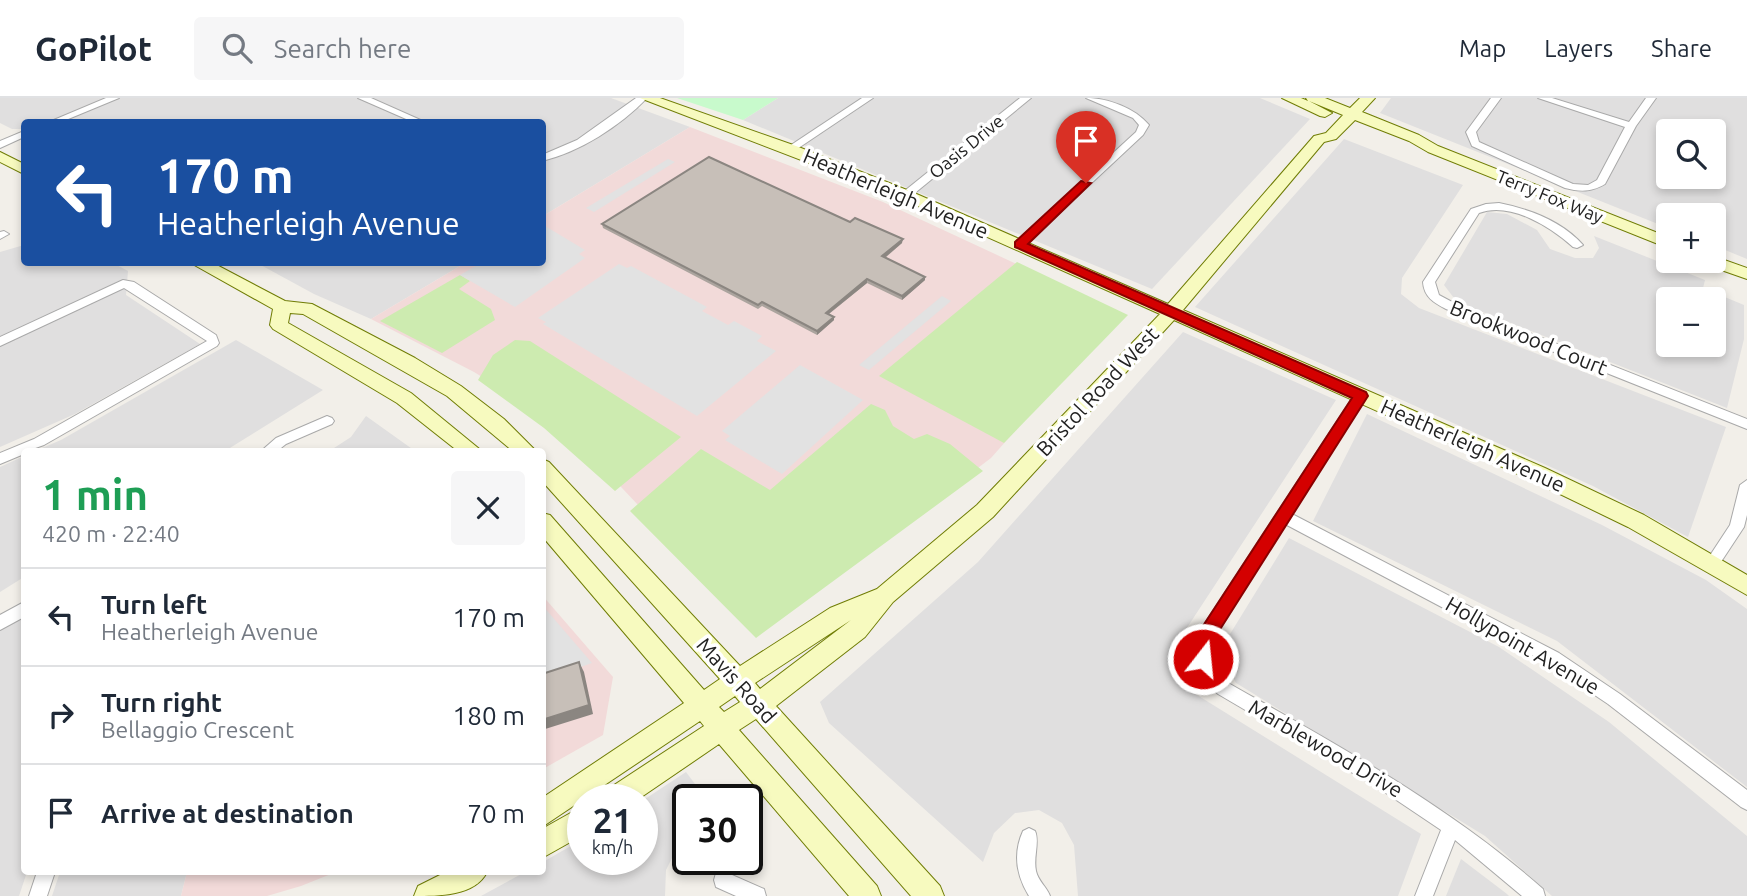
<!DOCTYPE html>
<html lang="en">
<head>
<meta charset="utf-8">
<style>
	:root { --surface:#fff; --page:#f6f6f7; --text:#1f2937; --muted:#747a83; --line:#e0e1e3 }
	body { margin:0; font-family:Ubuntu,sans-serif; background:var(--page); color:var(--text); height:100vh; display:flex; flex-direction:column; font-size:26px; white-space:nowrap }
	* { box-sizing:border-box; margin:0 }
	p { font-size:23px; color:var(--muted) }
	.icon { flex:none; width:38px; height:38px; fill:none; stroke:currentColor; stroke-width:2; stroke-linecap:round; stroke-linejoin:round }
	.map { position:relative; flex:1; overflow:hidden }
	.side { position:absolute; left:21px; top:350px; width:525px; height:427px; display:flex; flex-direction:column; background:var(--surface); border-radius:7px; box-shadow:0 4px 10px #0003 }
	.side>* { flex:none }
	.top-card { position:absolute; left:21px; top:21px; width:525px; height:147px; border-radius:7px; box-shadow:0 4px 10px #0003; background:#1a4fa0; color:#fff; overflow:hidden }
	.buttons { position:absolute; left:1656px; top:21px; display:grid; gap:14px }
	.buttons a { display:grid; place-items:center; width:70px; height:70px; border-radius:7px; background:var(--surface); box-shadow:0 4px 10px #0003; font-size:35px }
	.speed { position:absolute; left:567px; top:686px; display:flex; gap:14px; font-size:35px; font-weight:700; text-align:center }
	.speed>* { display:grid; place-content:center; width:91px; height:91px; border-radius:50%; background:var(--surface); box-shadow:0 4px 10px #0003; line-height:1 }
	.speed small { font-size:18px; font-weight:400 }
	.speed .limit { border:4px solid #111; border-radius:10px; background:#fff; color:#111 }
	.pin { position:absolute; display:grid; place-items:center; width:60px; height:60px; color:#fff; margin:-72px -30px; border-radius:50% 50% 50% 0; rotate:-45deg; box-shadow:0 0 7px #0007 }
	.pin .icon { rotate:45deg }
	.me { position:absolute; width:77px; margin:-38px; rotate:16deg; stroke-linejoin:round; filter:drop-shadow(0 0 5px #0008) }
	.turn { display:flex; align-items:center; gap:24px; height:147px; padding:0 21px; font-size:32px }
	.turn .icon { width:91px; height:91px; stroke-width:2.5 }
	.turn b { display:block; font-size:49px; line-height:60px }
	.round { display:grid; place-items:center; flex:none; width:74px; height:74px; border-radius:7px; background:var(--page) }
	.headline { display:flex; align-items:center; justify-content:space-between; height:119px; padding:0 21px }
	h1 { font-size:42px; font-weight:700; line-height:52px; color:#1e9e55 }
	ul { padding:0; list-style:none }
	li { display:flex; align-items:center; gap:21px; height:98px; padding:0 21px; border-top:2px solid var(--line) }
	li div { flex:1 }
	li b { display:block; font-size:26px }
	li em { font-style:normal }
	header { display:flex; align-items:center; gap:42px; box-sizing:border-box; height:98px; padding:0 35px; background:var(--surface); border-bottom:2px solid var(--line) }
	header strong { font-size:33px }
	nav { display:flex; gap:38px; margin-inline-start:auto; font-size:24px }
	.search { width:490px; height:63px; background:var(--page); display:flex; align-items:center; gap:18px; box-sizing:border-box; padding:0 24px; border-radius:7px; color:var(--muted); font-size:26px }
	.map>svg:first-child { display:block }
	.residential { fill:#e0dfdf; fill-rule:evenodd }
	.commercial { fill:#f2dad9 }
	.grass { fill:#cdebb0 }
	.park { fill:#c8facc }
	.parking { fill:#e2e2e2 }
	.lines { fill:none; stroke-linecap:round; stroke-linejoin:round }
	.street-casing { stroke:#a9a9a9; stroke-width:2 }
	.secondary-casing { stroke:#707d05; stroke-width:2 }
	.street { fill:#fff; fill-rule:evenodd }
	.secondary { fill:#f7fabf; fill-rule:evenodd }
	.wall { fill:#aba49e }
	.shaded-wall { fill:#8b8681 }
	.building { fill:#c7bfb8; stroke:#8b8681; stroke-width:2 }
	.route { fill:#d40000; stroke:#8a0000; stroke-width:2 }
	.labels { text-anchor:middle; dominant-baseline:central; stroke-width:7; stroke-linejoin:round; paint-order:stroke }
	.far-street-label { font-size:18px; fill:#222; stroke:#fff }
	.street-label { font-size:21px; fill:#222; stroke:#fff }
</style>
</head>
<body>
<header>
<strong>GoPilot</strong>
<div class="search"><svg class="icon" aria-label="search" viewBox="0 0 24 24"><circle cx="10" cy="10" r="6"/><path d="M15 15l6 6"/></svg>Search here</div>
<nav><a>Map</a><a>Layers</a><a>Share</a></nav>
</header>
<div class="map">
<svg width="1747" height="798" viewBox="0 0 1747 798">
	<rect width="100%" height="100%" fill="#f2efe9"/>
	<g class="residential">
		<polygon points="0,0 611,0 690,29 543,118 542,24 24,24 24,31 12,31 0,25"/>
		<polygon points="778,0 1260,0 1310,21 1152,191 743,22"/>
		<path d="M1391 0H1747V161L1713 147V117H1668V130L1380 15ZM1668 33H1713V79H1668Z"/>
		<polygon points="1344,41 1463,87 1402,180 1401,196 1419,210 1726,329 1688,439 1593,388 1195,209"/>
		<path d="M1487 114 1507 116 1537 132 1550 151 1575 160H1593L1599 150 1594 138 1705 182 1703 190 1744 207V241L1727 310 1457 204 1444 187ZM1668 201H1713V247H1668Z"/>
		<polygon points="24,147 24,164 113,165 128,173 126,197 200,246 75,316 0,349 0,154"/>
		<polygon points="257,165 465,165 371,221 314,196"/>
		<polygon points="1183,234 1336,302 1179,542 1172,569 1189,592 1421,736 1398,798 1078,798 1074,747 1062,725 1039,712 1015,715 994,735 983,764 829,625 820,604 978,464"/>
		<polygon points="236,242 323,292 225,353 35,353 61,342"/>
		<polygon points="1367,316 1602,427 1706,482 1747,511 1747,689 1557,543 1313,423"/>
		<polygon points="366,318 415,353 313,353 331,352 351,339"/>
		<polygon points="24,358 24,479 0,494 0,369"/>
		<polygon points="1289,440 1499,549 1609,624 1747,738 1747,798 1552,798 1485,738 1236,585 1219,554"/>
		<polygon points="24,519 24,774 27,774 19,798 0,798 0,532"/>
		<polygon points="686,674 707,702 688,702 688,743 678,748 666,772 665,798 481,798 525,774 542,774 543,764 583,741 583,761 642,761 642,703"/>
		<polygon points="1461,761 1507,796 1509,798 1446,798"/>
		<polygon points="60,774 187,774 181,798 52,798"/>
	</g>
	<g class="commercial">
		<polygon points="690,29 883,104 1120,214 991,360 801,504 724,498 605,372 545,318 474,274 371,221 465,165 542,164 543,118"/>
		<polygon points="542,497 613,579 603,637 543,671"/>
		<polygon points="187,774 336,774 301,788 267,798 181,798"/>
	</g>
	<g class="grass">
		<polygon points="1017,164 1128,217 1004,345 879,278"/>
		<polygon points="460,177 470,183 459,191 491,211 495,222 442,255 380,223"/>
		<polygon points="515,242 530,243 681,339 615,393 544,330 478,282 493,257"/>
		<polygon points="871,306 885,312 893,328 914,341 927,336 950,346 983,373 756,540 630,413 701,351 770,392"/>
	</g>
	<polygon class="park" points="677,0 778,0 743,22"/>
	<g class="parking">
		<polygon points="668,61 675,64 594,114 586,110"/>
		<polygon points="545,128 585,152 579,156 585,160 515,209 460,177 481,165 542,164"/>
		<polygon points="619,166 627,170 631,168 707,209 702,213 728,227 734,223 762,238 757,243 776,253 697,318 543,226 546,224 538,220"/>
		<polygon points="942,198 951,203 869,272 859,267"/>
		<polygon points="800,267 863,302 782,376 725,342 730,338 722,333"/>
		<polygon points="543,508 592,565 543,582"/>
	</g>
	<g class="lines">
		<defs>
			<g id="street">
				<polygon points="106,0 119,0 61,24 49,24"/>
				<polygon points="358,0 371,0 425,24 413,24"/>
				<path d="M636 0H647C620 28 580 54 542 63V57L577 42Z"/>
				<polygon points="862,0 873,0 794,53 788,53 788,49"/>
				<polygon points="1020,0 1031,0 910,99 902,99 902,95"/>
				<path d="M1086 0C1108 0 1135 10 1149 27L1143 37 1023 149H1015V145L1136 34 1139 27 1133 20Z"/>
				<path d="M1491 0H1501L1476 34 1479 44 1573 86 1588 87 1597 82 1625 29 1538 0H1552L1629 24 1646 0H1656L1636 28 1605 86C1592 94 1580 94 1565 90L1472 48 1466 34Z"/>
				<polygon points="24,33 24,39 0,50 0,43"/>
				<path d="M1499 105C1529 111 1562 123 1583 147L1577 150 1573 149C1551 129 1510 103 1479 115L1435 184 1439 197 1454 205 1747 321V331L1446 211C1434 205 1424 199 1423 184L1471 111 1486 106Z"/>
				<polygon points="4,133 9,136 0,141 0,134"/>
				<polygon points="123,182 134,184 216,237 219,245 217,248 44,347 24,354 24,356 0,366 0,355 34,341 207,243 124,190 0,248 0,239"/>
				<path d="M1361 292 1367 297 1292 416 1559 555 1620 596 1747 692V712L1741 709 1608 606 1547 565 1285 426 1212 542C1206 561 1214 574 1230 586 1339 648 1448 707 1543 791L1545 798H1522L1455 742 1433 798H1415L1441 732 1380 691 1218 596C1198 580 1188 559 1199 534L1356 294Z"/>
				<polygon points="327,318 332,320 334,323 332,326 286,346 276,354 260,354 276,340"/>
				<polygon points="1747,382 1747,417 1744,429 1717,470 1712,472 1707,470 1705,466 1707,462 1730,427 1740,387"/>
				<polygon points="24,504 24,519 0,532 0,517"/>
				<path d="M1029 730 1035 733C1040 744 1033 759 1036 773 1038 783 1047 789 1050 798H1029C1016 777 1013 755 1023 733Z"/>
				<polygon points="723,773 764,791 766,798 736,798 716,789 714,782 716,775"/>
				<polygon points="37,774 55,774 47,798 29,798"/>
			</g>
			<g id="secondary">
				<path d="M640 0H660L796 48 912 94 1168 206 1314 38 1326 35 1343 17 1309 3 1332 15 1325 19 1320 18 1282 0H1301L1308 3 1306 0H1325L1350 10 1360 0H1375L1362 14 1419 37 1438 48 1668 139V150L1428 54 1409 43 1355 22 1336 41 1324 44 1183 212 1545 370 1644 417 1747 477V497L1628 429 1531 382 1174 222 993 419 893 504 865 539 776 608 940 788 944 798H911L756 621 739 632 877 788 881 798H849L719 646 637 702H601L605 693 704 628 700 623 542 729V700L684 605 542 438V415L550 417 704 592 720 581 542 383V361L549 364 740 568 830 510 877 491 977 407 1160 216 900 100ZM851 522 760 591 755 585ZM735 598 740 604 724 614 719 609Z"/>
				<polygon points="0,54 24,66 24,76 0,64"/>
				<polygon points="1713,158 1747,170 1747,181 1707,167 1705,163 1713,163"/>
				<polygon points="189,164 211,164 285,203 312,206 415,260 461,288 504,321 537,354 514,354 447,298 303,216 290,215 288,225 411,295 483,354 459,354 397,305 273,231 270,227 273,211"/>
				<polygon points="583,708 583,737 542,760 542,731"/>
				<path d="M446 774H487C475 798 439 798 414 798L418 788Z"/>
			</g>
		</defs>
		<use href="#street" class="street-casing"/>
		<use href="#secondary" class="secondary-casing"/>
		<use href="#street" class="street"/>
		<use href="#secondary" class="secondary"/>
	</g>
	<polygon class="wall" points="850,124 902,145 885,160 925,179 925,182 902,202 867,185 829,216 834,219 834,222 817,237 762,208 758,211 603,130 602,126"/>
	<g class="shaded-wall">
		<polygon points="903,141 902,145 882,162 882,158"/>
		<polygon points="925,179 925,182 902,202 902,198"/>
		<polygon points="867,181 867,185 826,218 826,215"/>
		<polygon points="834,219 834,222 817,237 817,233"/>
		<polygon points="579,564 584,574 593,616 542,632 542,622"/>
	</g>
	<g class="building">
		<polygon points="709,59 850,124 855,120 903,141 882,158 925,179 902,198 867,181 826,215 834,219 817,233 762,204 758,207 602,126"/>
		<polygon points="579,564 589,607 542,622 542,576"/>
	</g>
	<path class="route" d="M1081 83 1091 85 1028 146 1366 294 1368 298 1212 544 1209 566 1203 569 1196 566C1191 554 1193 545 1199 534L1352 300 1015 149V144Z"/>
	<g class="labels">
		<g class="far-street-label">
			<text transform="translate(966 48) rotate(-39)">Oasis Drive</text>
			<text transform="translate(1550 98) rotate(22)">Terry Fox Way</text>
		</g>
		<g class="street-label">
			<text transform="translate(896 95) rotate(23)">Heatherleigh Avenue</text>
			<text transform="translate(1529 239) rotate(22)">Brookwood Court</text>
			<text transform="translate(1097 293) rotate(-47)">Bristol Road West</text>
			<text transform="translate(1473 347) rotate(24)">Heatherleigh Avenue</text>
			<text transform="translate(1523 547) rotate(30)">Hollypoint Avenue</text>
			<text transform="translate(737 582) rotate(48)">Mavis Road</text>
			<text transform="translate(1326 650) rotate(30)">Marblewood Drive</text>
		</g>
	</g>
</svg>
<div class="buttons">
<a><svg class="icon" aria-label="search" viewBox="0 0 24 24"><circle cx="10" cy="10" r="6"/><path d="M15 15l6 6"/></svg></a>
<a>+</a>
<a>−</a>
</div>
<div class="speed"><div>21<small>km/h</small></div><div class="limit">30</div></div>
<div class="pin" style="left:1086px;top:85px;background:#d93025"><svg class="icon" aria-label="arrive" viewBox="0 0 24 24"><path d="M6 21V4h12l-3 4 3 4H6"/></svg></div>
<svg class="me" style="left:1203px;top:561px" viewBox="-20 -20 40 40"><circle r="17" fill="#d40000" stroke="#fff" stroke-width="3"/><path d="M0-11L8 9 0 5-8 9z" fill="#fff"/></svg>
<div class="top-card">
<div class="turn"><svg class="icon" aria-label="left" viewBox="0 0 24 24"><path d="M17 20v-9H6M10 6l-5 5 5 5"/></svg><div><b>170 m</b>Heatherleigh Avenue</div></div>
</div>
<section class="side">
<div class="headline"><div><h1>1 min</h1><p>420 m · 22:40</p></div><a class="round"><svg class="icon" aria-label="close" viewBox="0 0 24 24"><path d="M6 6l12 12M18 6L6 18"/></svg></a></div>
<ul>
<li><svg class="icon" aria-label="left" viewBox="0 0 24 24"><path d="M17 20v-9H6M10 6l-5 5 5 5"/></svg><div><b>Turn left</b><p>Heatherleigh Avenue</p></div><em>170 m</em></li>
<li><svg class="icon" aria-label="right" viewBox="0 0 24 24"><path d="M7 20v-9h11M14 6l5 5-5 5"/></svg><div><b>Turn right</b><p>Bellaggio Crescent</p></div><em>180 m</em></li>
<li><svg class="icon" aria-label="arrive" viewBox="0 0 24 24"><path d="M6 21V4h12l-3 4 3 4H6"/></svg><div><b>Arrive at destination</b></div><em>70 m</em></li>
</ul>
</section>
</div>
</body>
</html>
